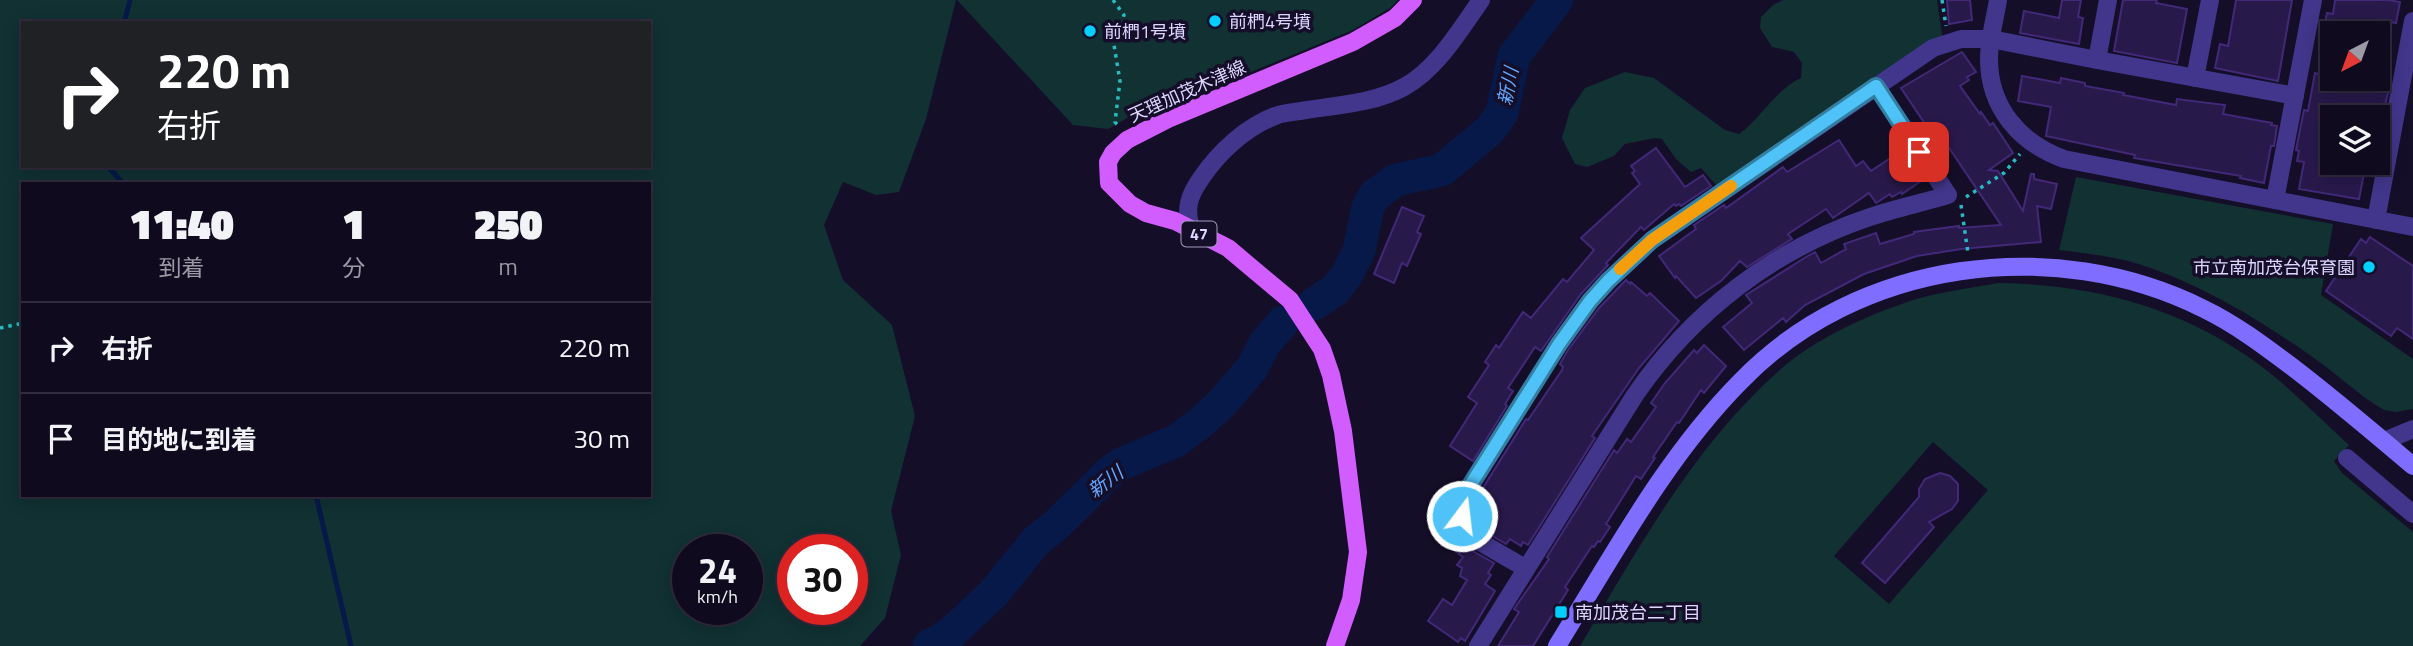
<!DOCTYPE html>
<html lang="ja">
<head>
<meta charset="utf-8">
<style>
	:root { --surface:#100a1f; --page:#191328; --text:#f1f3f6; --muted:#9c9aa4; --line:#302b3d }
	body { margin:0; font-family:"Titillium Web","Noto Sans JP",sans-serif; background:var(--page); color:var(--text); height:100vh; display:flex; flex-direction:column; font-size:26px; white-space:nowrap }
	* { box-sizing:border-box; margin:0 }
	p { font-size:23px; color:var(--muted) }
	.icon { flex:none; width:38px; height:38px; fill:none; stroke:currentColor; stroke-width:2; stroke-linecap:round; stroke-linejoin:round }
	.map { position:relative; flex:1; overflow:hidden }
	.side { position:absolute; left:21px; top:182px; width:630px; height:315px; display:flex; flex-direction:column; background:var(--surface); border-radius:0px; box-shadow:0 4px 18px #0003,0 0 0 2px var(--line) }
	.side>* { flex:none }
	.guide { position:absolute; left:21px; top:21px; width:630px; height:147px; border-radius:0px; box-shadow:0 4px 18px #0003,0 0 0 2px var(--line); background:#202124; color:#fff; overflow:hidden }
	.needle { width:46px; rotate:221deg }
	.tools { position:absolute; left:2320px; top:21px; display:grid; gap:14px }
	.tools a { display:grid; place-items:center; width:70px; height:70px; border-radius:0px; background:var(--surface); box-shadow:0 4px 18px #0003,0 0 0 2px var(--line); font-size:35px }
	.speed { position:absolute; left:672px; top:534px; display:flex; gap:14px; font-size:35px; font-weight:700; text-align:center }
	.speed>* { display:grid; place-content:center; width:91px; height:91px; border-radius:50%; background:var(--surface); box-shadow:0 4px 18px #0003,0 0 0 2px var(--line); line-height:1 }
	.speed small { font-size:18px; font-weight:400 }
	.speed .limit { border:10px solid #d22; background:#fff; color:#111 }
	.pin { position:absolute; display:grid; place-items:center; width:60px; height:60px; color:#fff; margin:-30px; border-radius:14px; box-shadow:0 4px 10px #0006 }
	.me { position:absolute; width:77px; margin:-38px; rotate:15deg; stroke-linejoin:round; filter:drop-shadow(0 0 5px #0008) }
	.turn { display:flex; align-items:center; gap:24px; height:147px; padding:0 21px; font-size:32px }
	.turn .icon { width:91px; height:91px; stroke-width:2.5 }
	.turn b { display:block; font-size:49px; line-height:60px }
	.eta { display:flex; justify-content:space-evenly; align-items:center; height:119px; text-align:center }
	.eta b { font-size:42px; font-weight:800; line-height:49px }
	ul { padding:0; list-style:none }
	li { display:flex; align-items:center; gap:21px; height:91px; padding:0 21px; border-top:2px solid var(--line) }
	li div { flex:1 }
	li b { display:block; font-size:26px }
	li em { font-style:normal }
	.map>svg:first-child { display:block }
	.green { fill:#113133; fill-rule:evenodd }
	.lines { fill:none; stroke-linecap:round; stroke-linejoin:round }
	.stream { stroke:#071949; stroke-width:5 }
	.river { stroke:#071949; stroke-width:33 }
	.building { fill:#28194b; stroke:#412978; stroke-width:2 }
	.path { stroke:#27bcc1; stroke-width:3.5; stroke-dasharray:3.5 5; stroke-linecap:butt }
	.street { stroke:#41368b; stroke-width:18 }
	.secondary { stroke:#7e6dff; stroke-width:18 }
	.primary { stroke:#d25dff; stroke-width:18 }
	.route-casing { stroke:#337fa1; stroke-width:18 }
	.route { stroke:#4fc3f7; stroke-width:12 }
	.slow { stroke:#f59e0b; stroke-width:12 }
	.poi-dot { fill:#02ceff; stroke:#150e29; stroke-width:2.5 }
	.labels { text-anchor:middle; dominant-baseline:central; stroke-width:7; stroke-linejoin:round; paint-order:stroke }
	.shield { fill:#150e29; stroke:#a29abf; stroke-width:2 }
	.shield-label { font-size:16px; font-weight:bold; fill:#ded6ff }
	.poi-label { font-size:18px; fill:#ded6ff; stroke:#150e29; text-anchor:start }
	.street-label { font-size:18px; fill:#ded6ff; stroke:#150e29 }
	.water-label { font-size:19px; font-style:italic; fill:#64a8ff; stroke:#150e29 }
</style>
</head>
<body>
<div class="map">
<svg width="2413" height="646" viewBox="0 0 2413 646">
	<rect width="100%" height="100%" fill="#150e29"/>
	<g class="green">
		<path d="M0 0H956L926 119 899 192 876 195 843 182 824 225 843 280 892 325 915 416 891 511 901 555 885 618 860 646H0ZM23 23H649V166H23ZM23 184H649V495H23ZM688 550H747V609H688ZM793 550H852V609H793Z"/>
		<polygon points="957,0 1398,0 1390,8 1353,30 1183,100 1129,117 1108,129 1073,125"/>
		<path d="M1783 0H1937L1942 35 1940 38 1717 186 1701 168 1691 172 1676 159 1662 139 1655 138 1625 144 1614 156 1587 167 1575 164 1562 138 1570 110 1585 88 1625 72 1654 78 1725 130 1739 134C1761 118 1775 90 1801 78L1802 63 1794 52 1772 47 1760 28 1761 17 1773 5Z"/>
		<path d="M2076 177 2333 224 2321 295 2413 359V409L2396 412 2384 410C2358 395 2336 373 2311 356 2257 318 2196 281 2132 262 2109 256 2083 253 2059 250Z"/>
		<path d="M1998 283C2085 284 2171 304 2244 354 2282 379 2315 414 2349 445L2334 461 2342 473 2413 532V646H1580C1639 547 1695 444 1782 368 1813 341 1861 318 1899 305 1930 293 1965 289 1998 283ZM1933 442 1988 490 1889 604 1834 556Z"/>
	</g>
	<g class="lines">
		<g class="stream">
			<polyline points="121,23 125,20 130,0"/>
			<polyline points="107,166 124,184"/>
			<polyline points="316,495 351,646"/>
		</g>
		<g class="river">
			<polyline points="1314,304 1335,290 1346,276 1359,251 1368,207 1375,195 1396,180 1442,170 1490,130 1502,113 1514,56 1557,0"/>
			<polyline points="929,646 950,634 993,594 1036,541 1055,526 1110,472 1121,464 1176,441 1199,424 1223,402 1252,368 1265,343 1283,322"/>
		</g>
	</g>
	<g class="building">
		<polygon points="1947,0 1970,0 1972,20 1949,24"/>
		<polygon points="2062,0 2081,0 2078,17 2083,18 2079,44 2020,33 2024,11 2059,18"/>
		<polygon points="2123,0 2157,0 2156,3 2187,9 2177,63 2114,51"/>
		<polygon points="2236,0 2292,0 2278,81 2215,68 2220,44 2228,46"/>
		<polygon points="2335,0 2388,0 2400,2 2396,23 2391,22 2389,33 2328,33 2329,28 2324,28 2327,13 2333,14"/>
		<polygon points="1962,52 1976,72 1967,77 1969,80 1960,86 1980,114 1981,112 1990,125 1993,123 2013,153 1989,170 1998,171 2023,211 2031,174 2034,174 2034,179 2057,184 2051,209 2037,206 2041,242 1961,249 1917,256 1864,274 1805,305 1786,322 1783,318 1744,350 1723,327 1752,303 1746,295 1806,257 1815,252 1821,263 1846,249 1844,244 1876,233 1880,244 1914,234 1914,232 1959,226 1959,228 2001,225 1941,136 1947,165 1946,164 1942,166 1923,136 1925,134 1920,127 1925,124 1901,88"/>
		<polygon points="2315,73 2333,79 2378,79 2376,86 2389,89 2382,117 2333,117 2333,163 2366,163 2359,199 2299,189 2304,162 2297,161 2299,151 2296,150 2304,110 2308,111"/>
		<polygon points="2022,76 2060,83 2061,78 2085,83 2085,86 2124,93 2123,95 2176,105 2177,99 2225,105 2223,114 2272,123 2271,125 2277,126 2274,146 2271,146 2264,183 2240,178 2241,176 2134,158 2135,155 2046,136 2051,107 2018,101"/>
		<polygon points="1839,140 1856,166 1863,161 1871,171 1904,149 1924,179 1902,194 1901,192 1892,197 1890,194 1876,203 1869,193 1833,218 1826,209 1788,234 1792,239 1747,267 1740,261 1721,281 1696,298 1676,276 1675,278 1659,256 1696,229 1694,225 1724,205 1726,208 1783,167 1787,172"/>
		<polygon points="1656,148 1685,187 1703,175 1711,186 1681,206 1679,204 1676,206 1674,204 1644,230 1641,227 1606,263 1608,265 1581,294 1541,351 1535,347 1508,388 1513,391 1505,404 1507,406 1473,461 1450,446 1477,403 1468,397 1489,365 1485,362 1496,345 1499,348 1523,312 1531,318 1563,279 1567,282 1594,250 1581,238 1640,184 1632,173 1635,171 1631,166"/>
		<polygon points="1402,207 1424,216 1417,232 1421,234 1407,266 1402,263 1394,283 1374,274"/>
		<polygon points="2370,237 2413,266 2413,339 2397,328 2391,336 2326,291 2361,239 2366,243"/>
		<polygon points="1626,280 1630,284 1631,282 1647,296 1650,293 1679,321 1639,368 1592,436 1595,438 1528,545 1523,542 1521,546 1510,539 1506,544 1484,531 1490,522 1479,515 1482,510 1473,504 1526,419 1528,420 1562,370 1563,367 1560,364 1568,350 1599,308"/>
		<polygon points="1704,345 1726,366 1704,393 1701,390 1679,423 1677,422 1653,457 1655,458 1641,479 1636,476 1606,524 1610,527 1600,542 1598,541 1594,547 1592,546 1565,587 1568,590 1533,646 1498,646 1519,612 1514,609 1549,559 1547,557 1614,450 1617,453 1627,439 1631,442 1656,407 1651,403 1665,383 1694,350 1697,353"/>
		<polygon points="1940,473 1950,476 1958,484 1958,501 1952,509 1929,522 1934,527 1885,583 1862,563 1919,497 1919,489 1925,479"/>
		<polygon points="1460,544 1494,563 1488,573 1491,575 1485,584 1495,591 1465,641 1461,638 1458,642 1428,621 1443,599 1452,605 1467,580 1460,576 1462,568 1457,565 1463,557 1455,551"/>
	</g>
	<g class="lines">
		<g class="path">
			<polyline points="1113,0 1124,15 1114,45 1120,81 1115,122 1119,127"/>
			<polyline points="1942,0 1946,26"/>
			<polyline points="1966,197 2004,173 2020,154"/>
			<polyline points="1961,205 1968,253"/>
			<polyline points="0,328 19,324 23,320"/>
		</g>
		<g class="street">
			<path d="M1998 0C1995 19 1989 39 1989 59 1989 108 2020 143 2064 159L2413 227"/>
			<polyline points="2097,60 2108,0"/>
			<polyline points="2195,78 2210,0"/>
			<polyline points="2275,200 2313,0"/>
			<polyline points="2376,220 2413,21"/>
			<path d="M1192 230C1184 209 1189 195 1202 177 1219 152 1246 127 1275 116 1282 113 1292 112 1301 111 1335 105 1373 104 1404 87 1437 69 1460 30 1481 0"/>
			<polyline points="2384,441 2413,429"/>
			<polyline points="2347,458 2413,514"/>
			<polyline points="1525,568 1463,532 1461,501 1559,344 1590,301 1608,281 1652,240 1933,48 1961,39 1991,39 2097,60 2295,96"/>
			<path d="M1478 646 1635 395C1692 312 1774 249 1870 217 1896 208 1922 203 1948 195L1876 86"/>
		</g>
		<path class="secondary" d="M1557 646C1613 556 1665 458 1740 382 1858 259 2054 234 2204 309 2235 324 2263 345 2291 366 2333 398 2373 432 2413 466"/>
		<polyline class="primary" points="1335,646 1351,600 1358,552 1343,431 1331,375 1322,349 1290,300 1228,248 1175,221 1146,213 1130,204 1109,183 1108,162 1113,153 1127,140 1168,119 1353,42 1395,18 1413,0"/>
	</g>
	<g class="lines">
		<defs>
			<polyline id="route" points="1462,516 1461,500 1559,344 1590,301 1608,281 1652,240 1876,86 1919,152"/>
		</defs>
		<use href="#route" class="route-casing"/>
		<use href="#route" class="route"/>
		<polyline class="slow" points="1620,269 1652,240 1731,186"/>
	</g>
	<g class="poi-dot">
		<circle cx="1215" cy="21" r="7"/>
		<circle cx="1090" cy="31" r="7"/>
		<circle cx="2369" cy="267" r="7"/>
		<rect x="1554" y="605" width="14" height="14" rx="3.5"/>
	</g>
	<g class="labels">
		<rect class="shield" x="1181.5" y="221.5" width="35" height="25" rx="5"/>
		<g class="shield-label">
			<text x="1199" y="234">47</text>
		</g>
		<g class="poi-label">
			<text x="1229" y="21">前椚4号墳</text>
			<text x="1104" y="31">前椚1号墳</text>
			<text x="2355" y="267" text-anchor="end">市立南加茂台保育園</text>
			<text x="1575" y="612">南加茂台二丁目</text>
		</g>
		<g class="street-label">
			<text transform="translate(1187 91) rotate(-24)">天理加茂木津線</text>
		</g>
		<g class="water-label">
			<text transform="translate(1507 86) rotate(-78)">新川</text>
			<text transform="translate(1105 481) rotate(-37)">新川</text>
		</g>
	</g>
</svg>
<div class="tools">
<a><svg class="needle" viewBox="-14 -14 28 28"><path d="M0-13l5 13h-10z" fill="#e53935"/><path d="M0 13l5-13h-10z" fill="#9c9aa4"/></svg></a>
<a><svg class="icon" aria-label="layers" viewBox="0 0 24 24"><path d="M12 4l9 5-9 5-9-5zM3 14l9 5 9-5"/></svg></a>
</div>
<div class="speed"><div>24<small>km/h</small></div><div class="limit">30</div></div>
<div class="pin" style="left:1919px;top:152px;background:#d93025"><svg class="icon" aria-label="arrive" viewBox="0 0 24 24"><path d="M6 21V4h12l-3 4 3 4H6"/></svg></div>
<svg class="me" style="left:1462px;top:516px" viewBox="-20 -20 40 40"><circle r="17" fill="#4fc3f7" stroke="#fff" stroke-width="3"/><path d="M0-11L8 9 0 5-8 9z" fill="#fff"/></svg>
<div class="guide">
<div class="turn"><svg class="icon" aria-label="right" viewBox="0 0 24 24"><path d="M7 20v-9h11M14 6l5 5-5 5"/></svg><div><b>220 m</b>右折</div></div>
</div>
<section class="side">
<div class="eta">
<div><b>11:40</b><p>到着</p></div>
<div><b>1</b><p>分</p></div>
<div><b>250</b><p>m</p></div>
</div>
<ul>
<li><svg class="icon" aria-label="right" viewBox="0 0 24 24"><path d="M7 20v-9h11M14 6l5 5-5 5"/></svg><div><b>右折</b></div><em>220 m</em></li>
<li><svg class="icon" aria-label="arrive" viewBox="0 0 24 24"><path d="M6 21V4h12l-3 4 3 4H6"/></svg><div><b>目的地に到着</b></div><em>30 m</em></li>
</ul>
</section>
</div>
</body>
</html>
